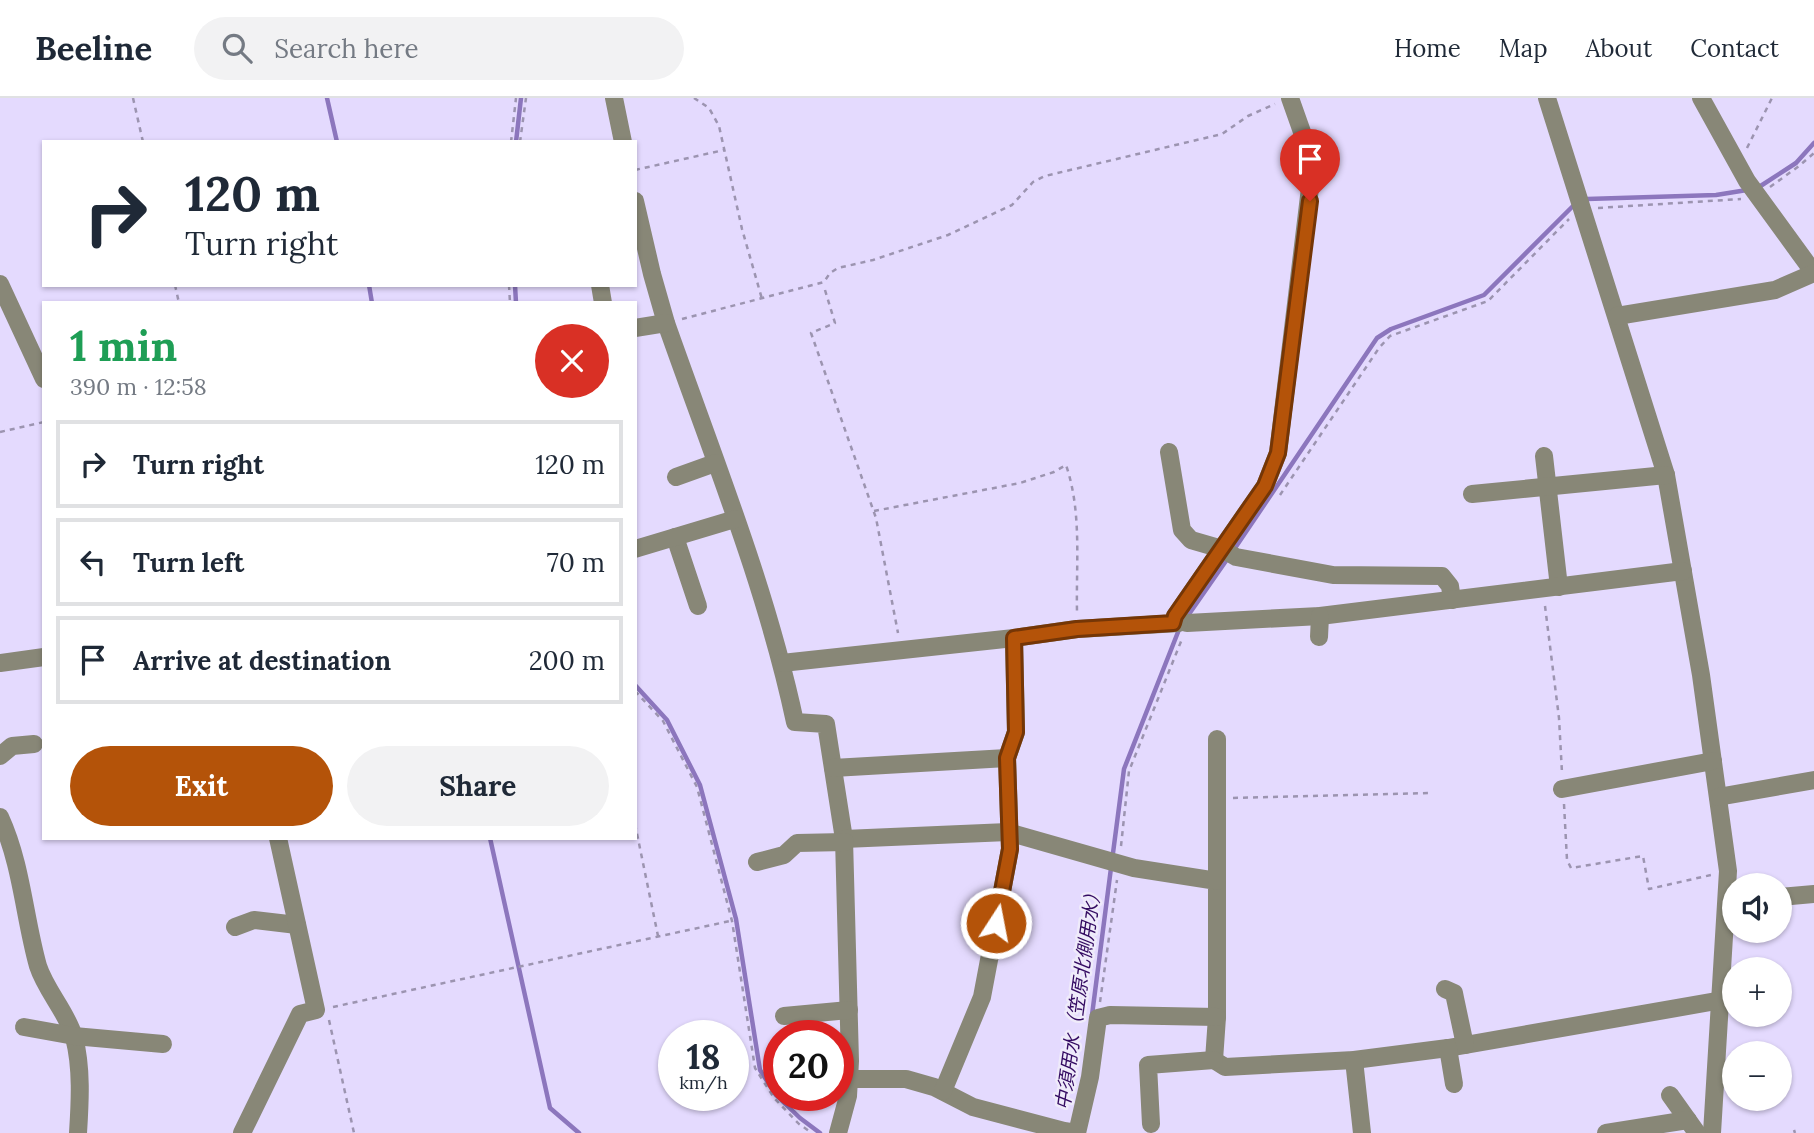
<!DOCTYPE html>
<html lang="en">
<head>
<meta charset="utf-8">
<style>
	:root { --surface:#fff; --page:#f2f2f3; --text:#1f2937; --muted:#747a83; --line:#e0e1e3; --accent:#b45309 }
	body { margin:0; font-family:Lora,"Noto Sans JP",serif; background:var(--page); color:var(--text); height:100vh; display:flex; flex-direction:column; font-size:26px; white-space:nowrap }
	* { box-sizing:border-box; margin:0 }
	p { font-size:23px; color:var(--muted) }
	.icon { flex:none; width:38px; height:38px; fill:none; stroke:currentColor; stroke-width:2; stroke-linecap:round; stroke-linejoin:round }
	.map { position:relative; flex:1; overflow:hidden }
	.sheet { position:absolute; left:42px; top:203px; width:595px; height:539px; display:flex; flex-direction:column; background:var(--surface); border-radius:0px; box-shadow:0 2px 5px #0004 }
	.sheet>* { flex:none }
	.top-card { position:absolute; left:42px; top:42px; width:595px; height:147px; border-radius:0px; box-shadow:0 2px 5px #0004; background:#fff; color:var(--text); overflow:hidden }
	.buttons { position:absolute; left:1722px; top:775px; display:grid; gap:14px }
	.buttons a { display:grid; place-items:center; width:70px; height:70px; border-radius:50%; background:var(--surface); box-shadow:0 2px 5px #0004; font-size:35px }
	.speed { position:absolute; left:658px; top:922px; display:flex; gap:14px; font-size:35px; font-weight:700; text-align:center }
	.speed>* { display:grid; place-content:center; width:91px; height:91px; border-radius:50%; background:var(--surface); box-shadow:0 2px 5px #0004; line-height:1 }
	.speed small { font-size:18px; font-weight:400 }
	.speed .limit { border:10px solid #d22; background:#fff; color:#111 }
	.pin { position:absolute; display:grid; place-items:center; width:60px; height:60px; color:#fff; margin:-72px -30px; border-radius:50% 50% 50% 0; rotate:-45deg; box-shadow:0 0 7px #0007 }
	.pin .icon { rotate:45deg }
	.me { position:absolute; width:77px; margin:-38px; rotate:11deg; stroke-linejoin:round; filter:drop-shadow(0 0 5px #0008) }
	.turn { display:flex; align-items:center; gap:24px; height:147px; padding:0 28px; font-size:32px }
	.turn .icon { width:91px; height:91px; stroke-width:2.5 }
	.turn b { display:block; font-size:49px; line-height:60px }
	.round { display:grid; place-items:center; flex:none; width:74px; height:74px; border-radius:37px; background:var(--page) }
	.head { display:flex; align-items:center; justify-content:space-between; height:119px; padding:0 28px }
	h1 { font-size:42px; font-weight:700; line-height:52px; color:#1e9e55 }
	.primary-button { display:flex; gap:14px; margin-top:auto; padding:14px 28px }
	.primary-button a { flex:1; height:80px; border-radius:42px; background:var(--accent); color:#fff; font-size:28px; font-weight:700; line-height:80px; text-align:center }
	.primary-button a+a { background:var(--page); color:var(--text) }
	ul { padding:0; list-style:none }
	li { display:flex; align-items:center; gap:21px; height:88px; margin:0 14px 10px; padding:0 14px; border:4px solid var(--line); border-radius:0px }
	li div { flex:1 }
	li b { display:block; font-size:26px }
	li em { font-style:normal }
	header { display:flex; align-items:center; gap:42px; box-sizing:border-box; height:98px; padding:0 35px; background:var(--surface); border-bottom:2px solid var(--line) }
	header strong { font-size:33px }
	nav { display:flex; gap:38px; margin-inline-start:auto; font-size:24px }
	.search { width:490px; height:63px; background:var(--page); display:flex; align-items:center; gap:18px; box-sizing:border-box; padding:0 24px; border-radius:38px; color:var(--muted); font-size:26px }
	.map>svg:first-child { display:block }
	.lines { fill:none; stroke-linecap:round; stroke-linejoin:round }
	.stream { stroke:#8c76bd; stroke-width:4.5 }
	.path { stroke:#9c94b0; stroke-width:2.5; stroke-dasharray:5 5; stroke-linecap:butt }
	.minor { stroke:#888777; stroke-width:18 }
	.route-casing { stroke:#753606; stroke-width:18 }
	.route { stroke:#b45309; stroke-width:12 }
	.labels { text-anchor:middle; dominant-baseline:central; stroke-width:5; stroke-linejoin:round; paint-order:stroke }
	.water-label { font-size:19px; font-style:italic; fill:#340b62; stroke:#efebfa }
</style>
</head>
<body>
<header>
<strong>Beeline</strong>
<div class="search"><svg class="icon" aria-label="search" viewBox="0 0 24 24"><circle cx="10" cy="10" r="6"/><path d="M15 15l6 6"/></svg>Search here</div>
<nav><a>Home</a><a>Map</a><a>About</a><a>Contact</a></nav>
</header>
<div class="map">
<svg width="1814" height="1035" viewBox="0 0 1814 1035">
	<rect width="100%" height="100%" fill="#e4dafe"/>
	<g class="lines">
		<g class="stream">
			<polyline points="327,0 337,44"/>
			<polyline points="516,44 521,0"/>
			<polyline points="1759,89 1796,65 1814,45"/>
			<polyline points="1587,101 1716,97 1747,92"/>
			<polyline points="369,187 372,205"/>
			<polyline points="515,187 516,205"/>
			<polyline points="1233,453 1377,240 1391,231 1484,197 1573,108"/>
			<polyline points="1187,519 1228,460"/>
			<polyline points="635,587 667,622 700,687 736,821 760,972 776,997 800,1020 820,1035"/>
			<polyline points="490,740 550,1010 579,1035"/>
			<polyline points="1113,755 1124,671 1180,529"/>
			<polyline points="1092,917 1111,770"/>
		</g>
		<g class="path">
			<polyline points="133,0 143,44"/>
			<polyline points="694,0 709,10 719,28 742,131 762,201"/>
			<polyline points="511,44 516,0"/>
			<polyline points="520,44 526,0"/>
			<polyline points="1747,50 1772,0"/>
			<polyline points="635,72 724,52"/>
			<polyline points="1770,89 1799,68 1814,55"/>
			<polyline points="1598,110 1741,101"/>
			<polyline points="175,187 179,205"/>
			<polyline points="509,187 510,205"/>
			<polyline points="825,192 835,225 811,235 876,420 898,535"/>
			<polyline points="682,221 824,184 830,175 838,170 873,162 948,137 1012,107 1033,84 1045,78 1222,36 1248,18 1275,6"/>
			<polyline points="0,334 44,324"/>
			<polyline points="1280,397 1379,250 1390,238 1488,203 1569,121"/>
			<path d="M874 413 1020 385 1054 374 1066 367C1082 414 1076 464 1077 514"/>
			<polyline points="1545,508 1559,620 1562,675"/>
			<polyline points="635,593 663,623 697,689 732,823 755,970 774,1000 799,1026 812,1035"/>
			<polyline points="1233,700 1429,695"/>
			<polyline points="1564,706 1567,762 1571,770 1643,758 1649,791 1711,777"/>
			<polyline points="635,726 658,838"/>
			<polyline points="1121,748 1129,673 1182,541"/>
			<polyline points="1100,904 1117,782"/>
			<polyline points="333,909 730,823"/>
			<polyline points="329,922 354,1035"/>
			<polyline points="1794,1032 1795,1035"/>
		</g>
		<g class="minor">
			<polyline points="614,0 623,44"/>
			<polyline points="1547,0 1666,377 1701,577 1728,773 1712,1035"/>
			<polyline points="1701,0 1747,83 1814,175"/>
			<path d="M635 103 652 176 666 225C712 356 766 488 795 624L826 626 844 741 850 963 848 998 838 1035"/>
			<polyline points="0,186 44,281"/>
			<polyline points="600,187 603,205"/>
			<polyline points="1617,218 1775,192 1814,175"/>
			<polyline points="635,230 666,225"/>
			<polyline points="1169,354 1182,432 1191,442 1222,451 1236,459 1333,477 1442,478 1450,488 1452,502"/>
			<polyline points="1544,358 1559,489"/>
			<polyline points="676,379 715,365"/>
			<polyline points="1472,396 1666,377"/>
			<polyline points="675,439 698,508"/>
			<polyline points="635,451 735,421"/>
			<polyline points="1173,525 1175,518 1265,388 1278,355 1313,65 1290,0"/>
			<polyline points="1187,525 1320,518 1683,473"/>
			<polyline points="1319,539 1320,518"/>
			<polyline points="0,565 44,559"/>
			<polyline points="782,565 1014,540 1077,531 1179,525"/>
			<polyline points="0,658 12,648 34,646"/>
			<polyline points="833,670 1007,660"/>
			<polyline points="1562,691 1713,663"/>
			<polyline points="1718,699 1814,682"/>
			<path d="M0 719C22 767 24 818 38 868 46 893 67 914 74 939 82 970 80 1004 78 1035"/>
			<polyline points="844,741 1008,734 1134,770 1217,783 1217,919 1214,962 1225,969 1354,962 1448,950 1722,902"/>
			<polyline points="757,764 784,757 797,745 845,744"/>
			<polyline points="1217,783 1217,641"/>
			<polyline points="1780,799 1814,796"/>
			<polyline points="235,829 254,822 297,827"/>
			<polyline points="1445,891 1454,895 1455,900 1465,947"/>
			<polyline points="784,918 849,912"/>
			<polyline points="24,929 74,938 163,946"/>
			<polyline points="1448,950 1454,986"/>
			<polyline points="1354,962 1362,1035"/>
			<polyline points="838,981 906,981 934,989 973,1009 1064,1033 1077,1035 1090,979 1098,920 1110,917 1217,919"/>
			<polyline points="943,993 982,899 1010,751 1007,660 1016,634 1014,540"/>
			<polyline points="1670,997 1697,1035"/>
			<polyline points="1151,1026 1148,967 1214,962"/>
			<polyline points="242,1035 300,916 316,912 278,740"/>
			<polyline points="1606,1035 1688,1022"/>
		</g>
	</g>
	<g class="lines">
		<defs>
			<polyline id="route" points="996,825 1010,751 1007,660 1016,634 1014,540 1077,531 1173,525 1175,518 1265,388 1278,355 1310,103"/>
		</defs>
		<use href="#route" class="route-casing"/>
		<use href="#route" class="route"/>
	</g>
	<g class="labels">
		<g class="water-label">
			<text transform="translate(1078 899) rotate(-82)">中須用水（笠原北側用水）</text>
		</g>
	</g>
</svg>
<div class="buttons">
<a><svg class="icon" aria-label="sound" viewBox="0 0 24 24"><path d="M4 9h4l5-4v14l-5-4H4zM17 9q2 3 0 6"/></svg></a>
<a>+</a>
<a>−</a>
</div>
<div class="speed"><div>18<small>km/h</small></div><div class="limit">20</div></div>
<div class="pin" style="left:1310px;top:103px;background:#d93025"><svg class="icon" aria-label="arrive" viewBox="0 0 24 24"><path d="M6 21V4h12l-3 4 3 4H6"/></svg></div>
<svg class="me" style="left:996px;top:825px" viewBox="-20 -20 40 40"><circle r="17" fill="#b45309" stroke="#fff" stroke-width="3"/><path d="M0-11L8 9 0 5-8 9z" fill="#fff"/></svg>
<div class="top-card">
<div class="turn"><svg class="icon" aria-label="right" viewBox="0 0 24 24"><path d="M7 20v-9h11M14 6l5 5-5 5"/></svg><div><b>120 m</b>Turn right</div></div>
</div>
<section class="sheet">
<div class="head"><div><h1>1 min</h1><p>390 m · 12:58</p></div><a class="round" style="background:#d93025;color:#fff"><svg class="icon" aria-label="close" viewBox="0 0 24 24"><path d="M6 6l12 12M18 6L6 18"/></svg></a></div>
<ul>
<li><svg class="icon" aria-label="right" viewBox="0 0 24 24"><path d="M7 20v-9h11M14 6l5 5-5 5"/></svg><div><b>Turn right</b></div><em>120 m</em></li>
<li><svg class="icon" aria-label="left" viewBox="0 0 24 24"><path d="M17 20v-9H6M10 6l-5 5 5 5"/></svg><div><b>Turn left</b></div><em>70 m</em></li>
<li><svg class="icon" aria-label="arrive" viewBox="0 0 24 24"><path d="M6 21V4h12l-3 4 3 4H6"/></svg><div><b>Arrive at destination</b></div><em>200 m</em></li>
</ul>
<div class="primary-button"><a>Exit</a><a>Share</a></div>
</section>
</div>
</body>
</html>
